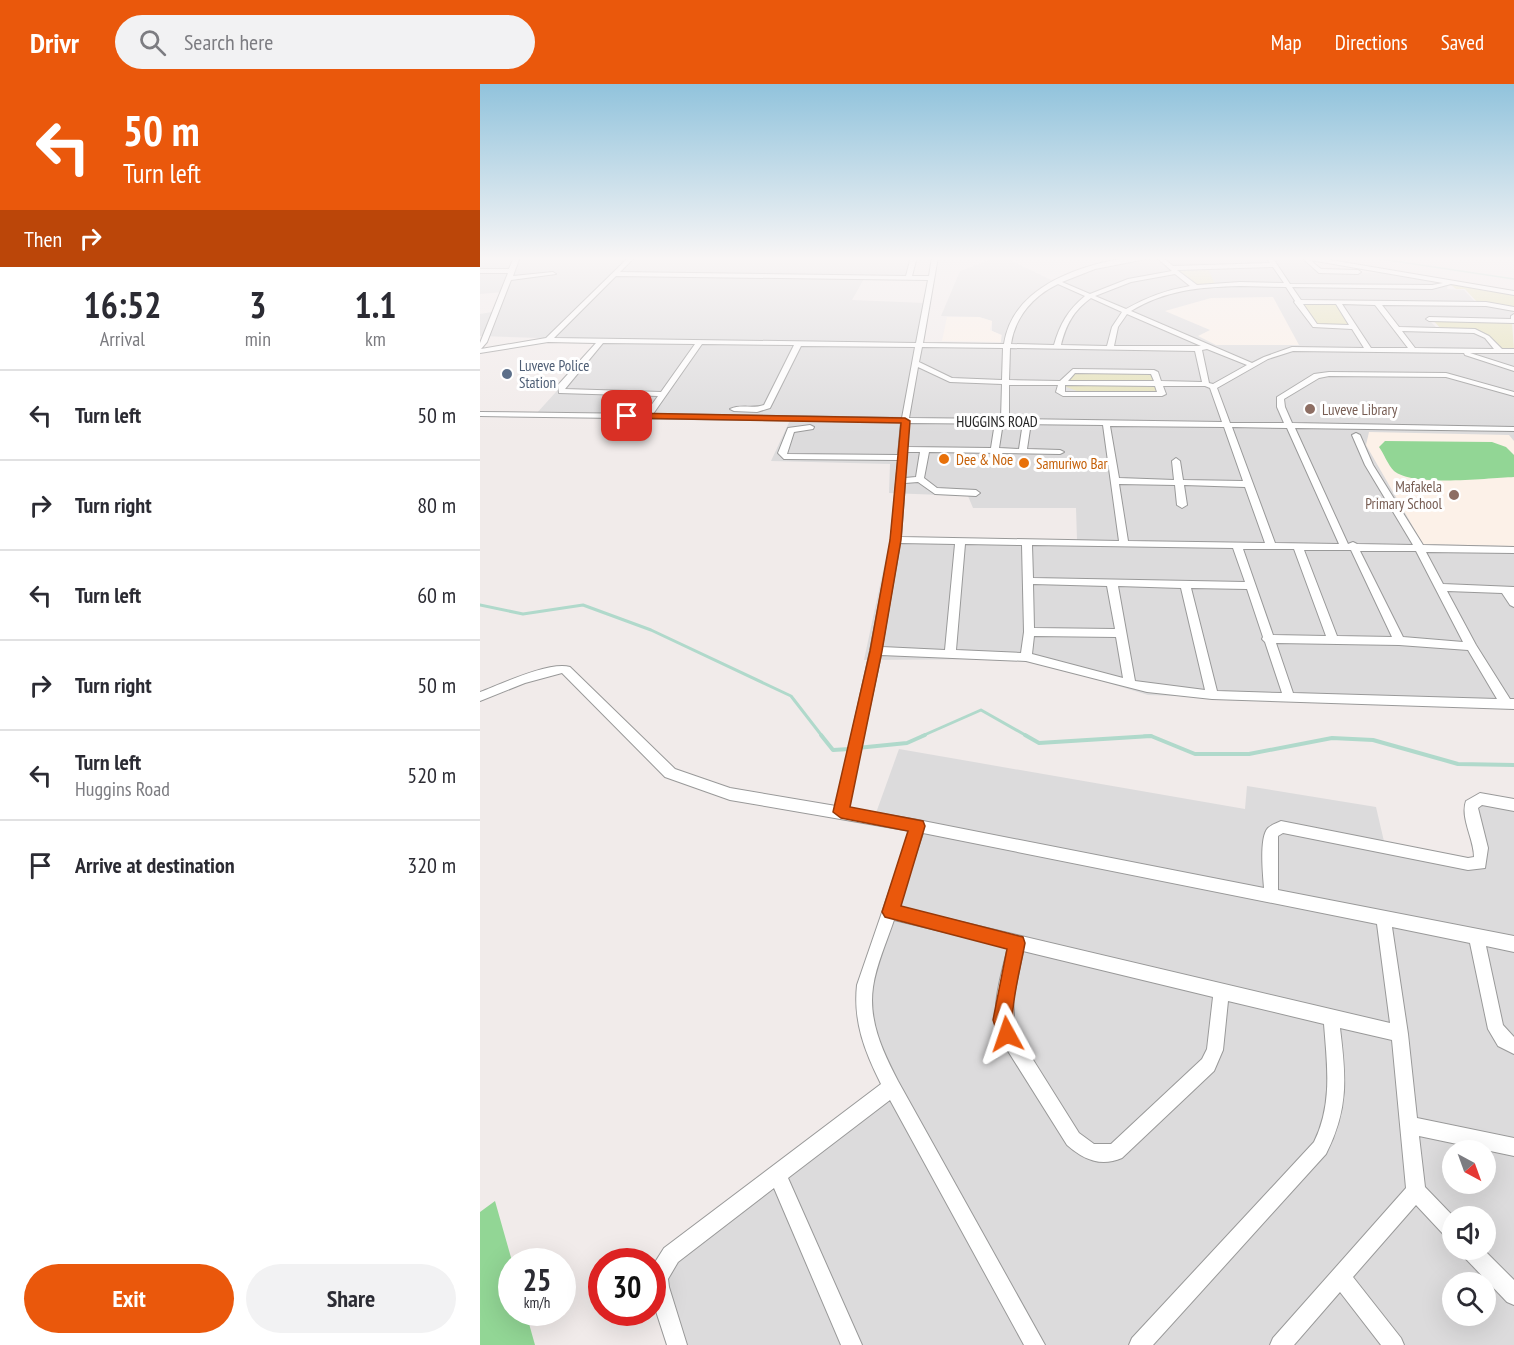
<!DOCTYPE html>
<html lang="en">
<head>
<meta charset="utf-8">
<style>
	:root { --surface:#fff; --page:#f2f2f3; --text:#2b2b33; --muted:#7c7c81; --line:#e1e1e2; --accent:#ea580c }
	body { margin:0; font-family:"PT Sans Narrow",sans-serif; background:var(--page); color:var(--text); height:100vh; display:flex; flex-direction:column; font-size:22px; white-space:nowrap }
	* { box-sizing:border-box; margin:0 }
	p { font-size:20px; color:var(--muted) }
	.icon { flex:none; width:33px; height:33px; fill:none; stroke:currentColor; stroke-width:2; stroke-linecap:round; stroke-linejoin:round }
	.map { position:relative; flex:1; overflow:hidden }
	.details { display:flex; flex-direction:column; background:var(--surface); width:480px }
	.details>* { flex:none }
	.hud { background:#ea580c; color:#fff; overflow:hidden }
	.needle { width:39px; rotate:139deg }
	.buttons { position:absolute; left:962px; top:1056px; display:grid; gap:12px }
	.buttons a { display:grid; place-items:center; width:54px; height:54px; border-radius:50%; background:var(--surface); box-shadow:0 6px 24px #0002; font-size:30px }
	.speed { position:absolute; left:18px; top:1164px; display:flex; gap:12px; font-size:30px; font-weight:700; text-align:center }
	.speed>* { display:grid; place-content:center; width:78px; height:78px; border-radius:50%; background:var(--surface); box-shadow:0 6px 24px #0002; line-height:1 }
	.speed small { font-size:15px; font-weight:400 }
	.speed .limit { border:9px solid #d22; background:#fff; color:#111 }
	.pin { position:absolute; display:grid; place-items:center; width:51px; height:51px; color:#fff; margin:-26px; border-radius:12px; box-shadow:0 3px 9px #0006 }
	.me { position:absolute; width:66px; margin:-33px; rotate:355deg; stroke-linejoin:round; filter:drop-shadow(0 0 4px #0008) }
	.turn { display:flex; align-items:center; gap:21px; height:126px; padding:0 24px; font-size:27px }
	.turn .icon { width:78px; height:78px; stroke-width:2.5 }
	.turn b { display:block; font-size:42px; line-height:51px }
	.then { display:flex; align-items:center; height:57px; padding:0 24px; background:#0003; gap:12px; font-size:22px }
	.eta { display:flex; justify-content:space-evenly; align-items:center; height:102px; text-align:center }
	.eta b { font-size:36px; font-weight:700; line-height:42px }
	.button { display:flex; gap:12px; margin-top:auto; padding:12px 24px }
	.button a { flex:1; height:69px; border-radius:36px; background:var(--accent); color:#fff; font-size:24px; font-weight:700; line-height:69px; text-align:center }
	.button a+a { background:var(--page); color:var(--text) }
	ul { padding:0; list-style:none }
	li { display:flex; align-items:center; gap:18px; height:90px; padding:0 24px; border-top:2px solid var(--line) }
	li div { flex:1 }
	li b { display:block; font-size:22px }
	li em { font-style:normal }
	header { display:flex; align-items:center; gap:36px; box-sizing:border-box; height:84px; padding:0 30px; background:var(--accent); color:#fff }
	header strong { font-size:28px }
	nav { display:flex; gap:33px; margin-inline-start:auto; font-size:21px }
	.search { width:420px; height:54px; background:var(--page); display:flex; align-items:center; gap:15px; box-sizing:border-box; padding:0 21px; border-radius:33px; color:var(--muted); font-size:22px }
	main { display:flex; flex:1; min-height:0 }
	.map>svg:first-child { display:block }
	.residential { fill:#dcdbdc; fill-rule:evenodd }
	.education { fill:#fcf1e8 }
	.grass { fill:#e4e1b7 }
	.pitch { fill:#92d695 }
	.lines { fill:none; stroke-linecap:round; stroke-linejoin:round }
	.stream-far2 { stroke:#b0d9cb; stroke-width:1.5 }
	.stream-far1 { stroke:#b0d9cb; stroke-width:3 }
	.stream { stroke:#b0d9cb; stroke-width:4 }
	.minor-casing { stroke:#999; stroke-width:2 }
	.minor { fill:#fff; fill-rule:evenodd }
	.route { fill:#ea580c; stroke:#983908; stroke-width:1.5 }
	.service-dot { fill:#5c6f8a; stroke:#fff; stroke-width:2 }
	.education-dot { fill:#8d6e63; stroke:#fff; stroke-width:2 }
	.food-dot { fill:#e8710a; stroke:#fff; stroke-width:2 }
	.labels { text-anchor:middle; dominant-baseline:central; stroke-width:6; stroke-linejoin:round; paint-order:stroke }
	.far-service-label { font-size:15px; fill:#4e5e75; stroke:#fff; text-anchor:start }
	.far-education-label { font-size:15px; fill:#785e54; stroke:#fff; text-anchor:start }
	.far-street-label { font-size:15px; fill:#222; stroke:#fff }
	.far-food-label { font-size:15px; fill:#c56008; stroke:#fff; text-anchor:start }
</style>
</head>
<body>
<header>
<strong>Drivr</strong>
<div class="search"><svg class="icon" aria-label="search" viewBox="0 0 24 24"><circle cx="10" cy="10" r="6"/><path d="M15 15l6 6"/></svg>Search here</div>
<nav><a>Map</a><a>Directions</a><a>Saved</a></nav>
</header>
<main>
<section class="details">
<div class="hud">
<div class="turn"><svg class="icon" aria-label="left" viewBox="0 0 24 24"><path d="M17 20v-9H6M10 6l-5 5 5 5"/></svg><div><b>50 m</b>Turn left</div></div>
<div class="then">Then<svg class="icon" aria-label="right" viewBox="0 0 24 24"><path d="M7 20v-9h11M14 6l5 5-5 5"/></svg></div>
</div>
<div class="eta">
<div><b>16:52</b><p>Arrival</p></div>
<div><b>3</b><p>min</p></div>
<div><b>1.1</b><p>km</p></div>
</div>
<ul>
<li><svg class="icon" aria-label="left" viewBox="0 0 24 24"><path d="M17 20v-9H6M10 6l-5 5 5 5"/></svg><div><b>Turn left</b></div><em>50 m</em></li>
<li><svg class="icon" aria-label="right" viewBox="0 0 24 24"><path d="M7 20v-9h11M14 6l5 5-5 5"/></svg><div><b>Turn right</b></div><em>80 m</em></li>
<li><svg class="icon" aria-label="left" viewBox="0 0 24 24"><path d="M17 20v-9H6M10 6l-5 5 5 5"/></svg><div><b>Turn left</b></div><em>60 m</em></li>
<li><svg class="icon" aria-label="right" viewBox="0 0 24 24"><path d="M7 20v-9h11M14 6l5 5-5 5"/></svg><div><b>Turn right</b></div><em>50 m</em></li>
<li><svg class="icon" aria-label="left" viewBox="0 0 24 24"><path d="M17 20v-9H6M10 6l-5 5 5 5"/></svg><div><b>Turn left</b><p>Huggins Road</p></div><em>520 m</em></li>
<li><svg class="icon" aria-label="arrive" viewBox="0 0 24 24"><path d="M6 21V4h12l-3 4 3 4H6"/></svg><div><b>Arrive at destination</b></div><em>320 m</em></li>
</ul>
<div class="button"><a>Exit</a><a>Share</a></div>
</section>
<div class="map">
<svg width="1034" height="1261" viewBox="0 0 1034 1261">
	<rect width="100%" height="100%" fill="#f1ebea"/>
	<g class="residential">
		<polygon points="0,173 433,173 428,193 385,193 372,216 445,219 436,261 520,262 522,251 512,247 512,237 499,233 461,232 480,187 517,173 524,173 571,196 654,173 823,173 833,185 843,188 907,189 969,198 967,205 984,206 998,221 1034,226 1031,236 948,235 960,247 995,248 1034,268 1034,624 668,611 549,575 384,576 410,454 597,456 596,424 493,424 488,412 409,409 410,380 291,377 312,332 56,330 123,256 0,252 0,230 18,227 24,208 0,210"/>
		<path d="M419 665 765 725 767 702 896 723 906 766 1003 782 993 731 1001 718 1034 723V1261H202L184 1203 186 1188 202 1167 418 1001 395 961 387 915 441 739 396 729ZM972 1066H1005V1100H972ZM972 1132H1005V1166H972ZM972 1198H1005V1232H972Z"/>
	</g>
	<g class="education">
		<polygon points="793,213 819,261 736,261 718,252 730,246 685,227 731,214"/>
		<polygon points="467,233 499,233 512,237 510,246 521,251 521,258 462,257"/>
		<polygon points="889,348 1029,351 1034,357 1034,462 943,460 886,361"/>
	</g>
	<g class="grass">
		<polygon points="727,183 735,200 717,202 694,185"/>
		<polygon points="977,200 1034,209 1034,224 998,219 985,205 976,205 971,201"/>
		<polygon points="822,219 857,220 872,242 835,241"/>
		<polygon points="953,236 1032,238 1034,266 1020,266 1002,248 962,246"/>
		<polygon points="596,288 672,290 678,310 602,309 584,302"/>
	</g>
	<g class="pitch">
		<path d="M905 357 1012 358 1026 363 1034 371V393C1008 394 933 403 914 387 908 381 904 370 899 363Z"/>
		<polygon points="15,1117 32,1177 32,1228 46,1229 55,1261 0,1261 0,1128"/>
	</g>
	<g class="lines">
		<polyline class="stream-far2" points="887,173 1034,195"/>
		<g class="stream-far1">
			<polyline points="0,521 43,530 103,521 171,546 311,612 342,652"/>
			<polyline points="442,652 501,626 547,652"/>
			<polyline points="664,652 672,652"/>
		</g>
		<g class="stream">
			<polyline points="341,651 353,666 370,665"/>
			<polyline points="545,651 559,659 671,652 715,670 769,670 852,654 893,656 978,680 1034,681"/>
			<polyline points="377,664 427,659 445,651"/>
		</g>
		<defs>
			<g id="minor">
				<path d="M34 173H40L33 192 73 188 76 190 31 196 7 258 1 265 66 254 149 173H155L140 188 426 192 431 173H437L432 192H449L452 173H458L443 259 524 260C527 241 536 225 551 212 580 187 630 173 668 173 673 173 679 172 682 174 686 175 690 180 693 182L790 179 786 173H792L810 200 952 201 963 199 830 176 841 185 878 186 881 188 878 190 839 189 821 173H833L1034 207V211L971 200 952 205 812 203 821 216 1006 218 1034 223V227L1006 222 902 221 919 243 995 245 1009 252 1022 265H1034V269H990L1034 283V287L985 271 984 269 813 267 788 275 737 304 750 339H804L797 323V313L834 290 849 288 966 289 1034 308V312L966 293 849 292 839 294 804 315 805 323 812 339 1034 343V347L815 344 868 460 873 458 877 460 933 461 885 381 872 351 876 349 880 351 893 381 943 461 1034 463V469L946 468 963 500 1034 503V523L1030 521 1022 509 967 507 996 561 1030 615H1034V625L732 615 667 608 546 577 401 571 368 724 438 736 784 804C783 791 779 753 788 744 791 741 797 739 801 737L988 774 994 773C994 755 980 734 986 717L1000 709 1034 715V727L1002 721 998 724 1008 764 1005 784 988 786 803 749 798 752V806L1034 852V868L1006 862 1023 941 1034 953V970L1018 962 1008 945 990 859 912 843 928 950 937 1034 1034 1054V1072L939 1052 945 1103 973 1132 972 1155 965 1152 936 1121 873 1193 921 1254 924 1261H901L860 1208 814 1261H790L793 1254 926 1104 912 956 860 944C866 993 869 1024 846 1070L673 1261H649L652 1254 834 1058C853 1020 847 980 844 940L748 917 743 966 734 987 642 1074C621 1083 604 1076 587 1061L521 956C509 926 521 893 528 863L414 836C407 857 396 881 393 903 388 937 403 968 418 997L565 1261H544L410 1016 308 1094 382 1261H361L294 1104 198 1178 188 1195 189 1203 207 1261H187L172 1215V1183L184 1164 401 1000C385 968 373 938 377 901L430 747 250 716 185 693 82 589 45 599 0 617V608C21 600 70 577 90 583L195 685 250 704 356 722 390 567 411 456 418 376 304 375 298 369 308 344 330 341 334 343 333 345 314 348 307 370 418 371 421 338 0 332V328L165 330 178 312 79 309 78 301 116 259 68 258 0 269V259L28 189H0V185H29ZM676 173 692 187 648 195 610 210 582 198 615 185ZM793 183 804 199 760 198 717 201 697 186ZM695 190 710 202C687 206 667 213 646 225L615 212 651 198ZM136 192 448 196 436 259 74 254ZM578 200 605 212C588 226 580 240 574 261L531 260C535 233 553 212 578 200ZM760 202 806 203 815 217 814 218 833 243 872 245 884 264 812 263 784 273 772 279 651 227C685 206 720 203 760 202ZM611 214 642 228 632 243 627 262 581 261C586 241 593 227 611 214ZM823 220H856L869 241 837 240ZM862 220 895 221 928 264H891ZM647 230 721 262H634L638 243ZM922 247 994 249 1005 254 1014 265 935 264ZM123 259 215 260 181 308 85 305ZM222 260 314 261 284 321C273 325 260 320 250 325L254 327 277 328 290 324 321 262 435 263 422 334 173 330ZM442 263 523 264 522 296 472 294 439 278ZM530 264 715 267 722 298 681 297 678 288 674 286 593 285 580 297 529 296ZM727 265 767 281 733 300 729 299 722 266ZM438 283 470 298 522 300 521 335 429 334ZM595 289 671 290 674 297H588ZM529 301H578L576 308 583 312H682L686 310 683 302H725L730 304 742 338 529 335ZM585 301 675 302 677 308H585ZM429 339 623 341 639 457 421 453 425 399 438 398 455 410 496 412 500 409 496 406 457 404 444 394 449 368 580 370 584 368 580 366 547 365 550 345 546 343 542 345 539 365 519 364 522 345 518 343 514 345 511 364 427 363ZM630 342 744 343 763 397 703 396 700 377 696 374 692 377 694 396 639 394ZM752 343 807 344 859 460 795 459ZM427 368H440L436 393 425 394ZM639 400 695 401 697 421 702 424 707 421 704 401 765 403 785 459 648 457ZM420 459 475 460 465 566 402 563ZM485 460 542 461 544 548 541 569 476 566ZM552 461 753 464 765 498 553 494ZM763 465H814L846 552 793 551ZM824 466H871L912 553 857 552ZM880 467H936L983 558 923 553ZM553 500 627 502 635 545 554 544ZM638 502 701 504 725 606 655 597ZM711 504 767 505 783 553 782 555 785 558 802 609 737 607ZM554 552 636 553 643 594 552 570ZM796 559 919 561 988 566 1017 615 813 609ZM443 749 897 840 910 939 418 823ZM543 867 733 913 727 965 722 975 631 1060H614L599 1049 535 947 533 916Z"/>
				<polygon points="1034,230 1034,239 949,237 946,235 949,233 1031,235 1031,232"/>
				<polygon points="981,1166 1004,1166 1034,1196 1034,1221 1027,1218 984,1173"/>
			</g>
		</defs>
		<use href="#minor" class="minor-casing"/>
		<use href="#minor" class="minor"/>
	</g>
	<linearGradient id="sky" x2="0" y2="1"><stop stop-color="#91c3dc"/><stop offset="0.5" stop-color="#f9f6f6"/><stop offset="1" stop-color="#f9f6f6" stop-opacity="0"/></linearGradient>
	<rect width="1034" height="349" fill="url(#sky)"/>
	<path class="route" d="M147 329 425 334 430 337 421 456 402 567 370 723 443 737 445 742 421 822 543 853 545 859C541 881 535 903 533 925 531 936 538 947 533 957L527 960 520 957 513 936 527 865 405 833 402 828 428 747 361 734 353 728 390 567 410 456 421 339 144 334V330Z"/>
	<circle class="service-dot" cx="27" cy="290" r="6"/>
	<g class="education-dot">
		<circle cx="830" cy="325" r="6"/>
		<circle cx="974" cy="411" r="6"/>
	</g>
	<g class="food-dot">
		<circle cx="464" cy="375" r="6"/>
		<circle cx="544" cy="379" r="6"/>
	</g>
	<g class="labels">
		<g class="far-service-label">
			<text x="39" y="281">Luveve Police<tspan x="39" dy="17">Station</tspan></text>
		</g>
		<g class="far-education-label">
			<text x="842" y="325">Luveve Library</text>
			<text x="962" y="402" text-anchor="end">Mafakela<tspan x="962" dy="17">Primary School</tspan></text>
		</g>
		<g class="far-street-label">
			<text x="517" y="337">HUGGINS ROAD</text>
		</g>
		<g class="far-food-label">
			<text x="476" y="375">Dee &amp; Noe</text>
			<text x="556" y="379">Samuriwo Bar</text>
		</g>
	</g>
</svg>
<div class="buttons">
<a><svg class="needle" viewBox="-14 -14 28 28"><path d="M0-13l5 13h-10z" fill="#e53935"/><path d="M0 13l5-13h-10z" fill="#7c7c81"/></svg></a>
<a><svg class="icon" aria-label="sound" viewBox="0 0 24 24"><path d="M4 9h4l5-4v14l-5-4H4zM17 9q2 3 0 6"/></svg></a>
<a><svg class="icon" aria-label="search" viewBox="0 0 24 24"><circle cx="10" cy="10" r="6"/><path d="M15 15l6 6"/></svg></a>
</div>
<div class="speed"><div>25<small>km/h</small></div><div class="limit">30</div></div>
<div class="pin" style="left:147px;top:332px;background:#d93025"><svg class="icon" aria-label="arrive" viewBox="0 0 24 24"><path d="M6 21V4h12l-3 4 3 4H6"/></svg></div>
<svg class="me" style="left:527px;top:950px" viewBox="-20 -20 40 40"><path d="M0-17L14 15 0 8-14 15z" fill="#ea580c" stroke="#fff" stroke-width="4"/></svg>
</div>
</main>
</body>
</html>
